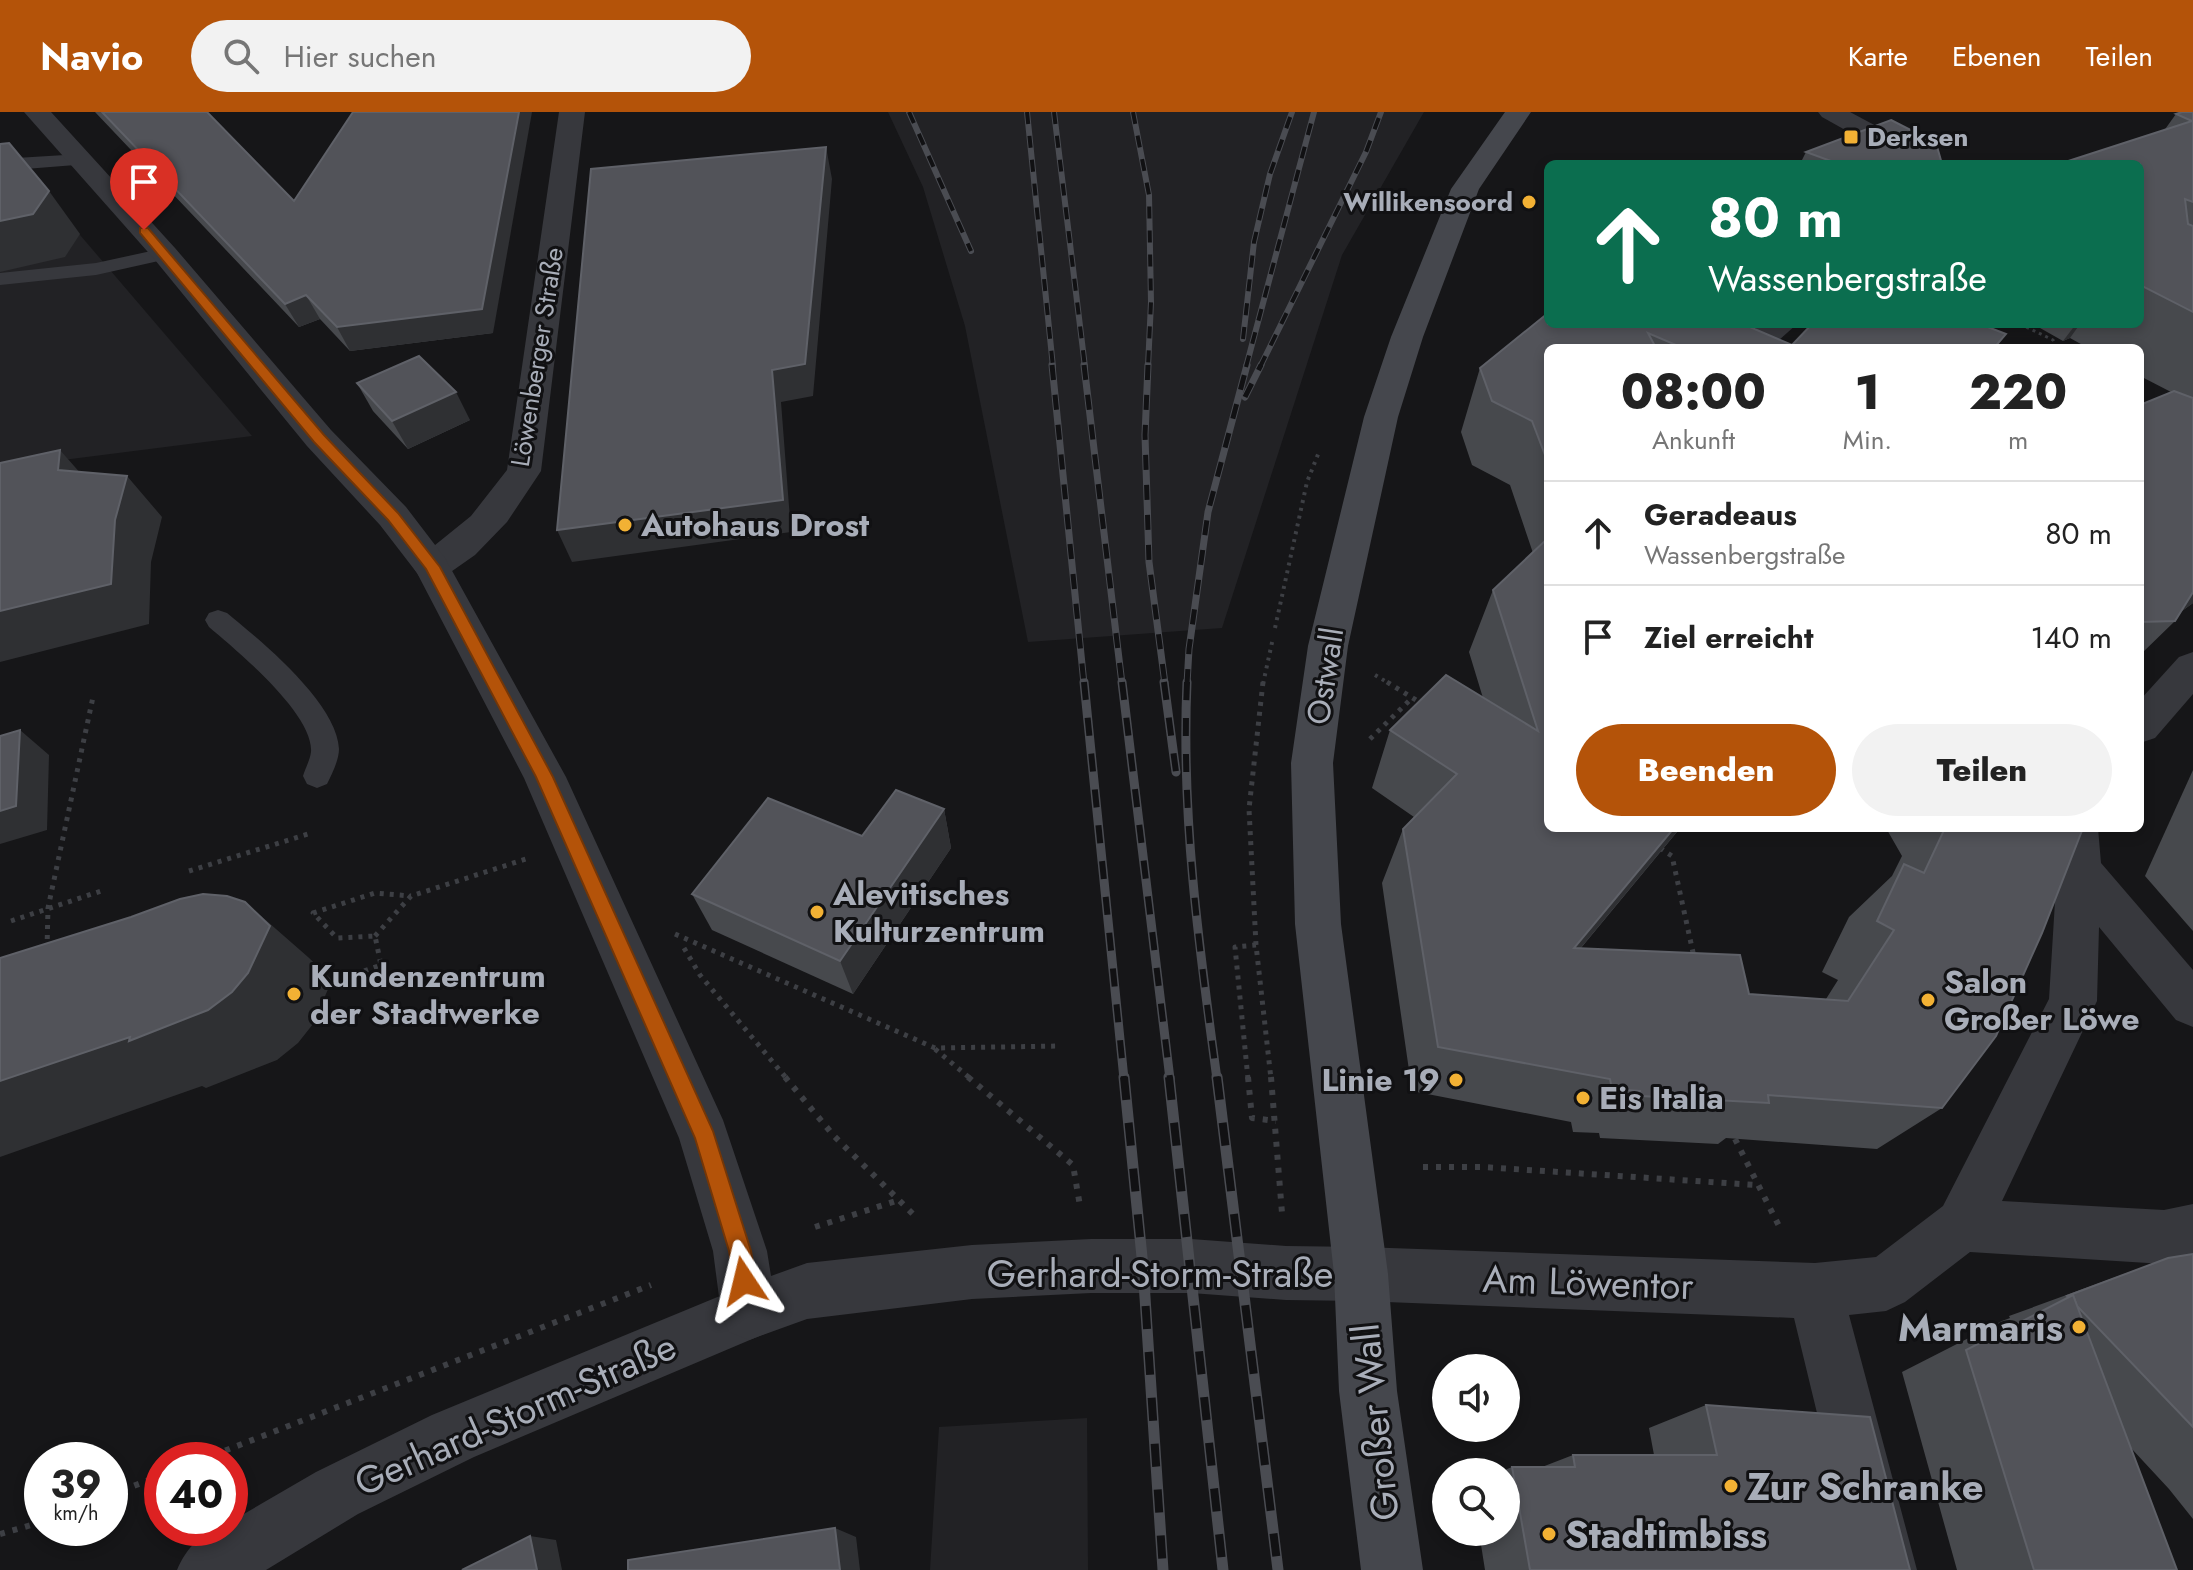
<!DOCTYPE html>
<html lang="de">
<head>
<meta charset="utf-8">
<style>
	:root { --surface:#fff; --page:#f2f2f2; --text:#222; --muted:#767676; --line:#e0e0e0; --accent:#b45309 }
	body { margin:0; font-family:Jost,sans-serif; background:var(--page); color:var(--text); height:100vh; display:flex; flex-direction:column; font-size:30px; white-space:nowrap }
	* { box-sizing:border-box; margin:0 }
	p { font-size:26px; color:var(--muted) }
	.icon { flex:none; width:44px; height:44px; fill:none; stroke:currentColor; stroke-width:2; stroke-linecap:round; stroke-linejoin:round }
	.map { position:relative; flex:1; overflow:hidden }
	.details { position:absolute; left:1544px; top:232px; width:600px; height:488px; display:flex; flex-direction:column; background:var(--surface); border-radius:12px; box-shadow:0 4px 12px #0003 }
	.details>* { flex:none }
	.hud { position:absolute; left:1544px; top:48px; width:600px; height:168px; border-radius:12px; box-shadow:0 4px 12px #0003; background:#0b6e4f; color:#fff; overflow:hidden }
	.tools { position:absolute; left:1432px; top:1242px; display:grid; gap:16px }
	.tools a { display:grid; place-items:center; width:88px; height:88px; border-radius:50%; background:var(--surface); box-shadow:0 4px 12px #0003; font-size:40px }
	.speed { position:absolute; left:24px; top:1330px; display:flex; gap:16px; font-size:40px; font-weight:700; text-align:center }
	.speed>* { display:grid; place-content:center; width:104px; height:104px; border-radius:50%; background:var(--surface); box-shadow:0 4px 12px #0003; line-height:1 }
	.speed small { font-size:20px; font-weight:400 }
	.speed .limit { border:12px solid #d22; background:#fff; color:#111 }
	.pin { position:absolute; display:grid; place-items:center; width:68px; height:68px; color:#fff; margin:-82px -34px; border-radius:50% 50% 50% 0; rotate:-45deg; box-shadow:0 0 8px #0007 }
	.pin .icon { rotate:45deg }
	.me { position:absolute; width:88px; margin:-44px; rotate:350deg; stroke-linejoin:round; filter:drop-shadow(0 0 6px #0008) }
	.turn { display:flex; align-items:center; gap:28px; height:168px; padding:0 32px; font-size:36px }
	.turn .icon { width:104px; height:104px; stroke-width:2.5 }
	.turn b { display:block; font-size:56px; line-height:68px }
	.eta { display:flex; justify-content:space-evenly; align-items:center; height:136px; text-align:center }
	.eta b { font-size:48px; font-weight:800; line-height:56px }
	.action { display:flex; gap:16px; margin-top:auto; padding:16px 32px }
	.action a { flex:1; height:92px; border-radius:48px; background:var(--accent); color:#fff; font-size:32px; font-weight:800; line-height:92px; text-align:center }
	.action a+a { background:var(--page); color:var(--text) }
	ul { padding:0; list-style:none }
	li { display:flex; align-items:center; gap:24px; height:104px; padding:0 32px; border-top:2px solid var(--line) }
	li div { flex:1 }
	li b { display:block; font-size:30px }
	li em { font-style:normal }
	header { display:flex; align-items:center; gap:48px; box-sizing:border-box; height:112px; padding:0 40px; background:var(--accent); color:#fff }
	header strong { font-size:38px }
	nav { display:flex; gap:44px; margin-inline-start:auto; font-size:28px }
	.search { width:560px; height:72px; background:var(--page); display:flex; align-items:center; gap:20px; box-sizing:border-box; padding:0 28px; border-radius:44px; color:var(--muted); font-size:30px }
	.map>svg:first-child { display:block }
	.built { fill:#222225 }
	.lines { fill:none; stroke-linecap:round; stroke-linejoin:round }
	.path-far3 { stroke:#3d3f44; stroke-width:3; stroke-dasharray:3 4; stroke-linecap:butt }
	.path-far2 { stroke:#3d3f44; stroke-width:4; stroke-dasharray:3 5; stroke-linecap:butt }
	.path-far1 { stroke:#3d3f44; stroke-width:5; stroke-dasharray:4 6; stroke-linecap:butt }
	.path { stroke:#3d3f44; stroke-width:6; stroke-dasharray:5 8; stroke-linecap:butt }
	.service { fill:#37383d; fill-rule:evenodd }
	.pedestrian { fill:#37383d; fill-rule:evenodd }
	.minor { fill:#37383d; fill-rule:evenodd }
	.tertiary { fill:#37383d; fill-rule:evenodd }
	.secondary { fill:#45474d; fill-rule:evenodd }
	.rail-far3-casing { stroke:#4a4c52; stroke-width:6 }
	.rail-far2-casing { stroke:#4a4c52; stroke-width:7 }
	.rail-far1-casing { stroke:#4a4c52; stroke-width:9 }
	.rail-casing { stroke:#4a4c52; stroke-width:11 }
	.rail-far3 { stroke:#111113; stroke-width:4; stroke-dasharray:12; stroke-linecap:butt }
	.rail-far2 { stroke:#111113; stroke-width:5; stroke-dasharray:15; stroke-linecap:butt }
	.rail-far1 { stroke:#111113; stroke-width:6; stroke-dasharray:18; stroke-linecap:butt }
	.rail { stroke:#111113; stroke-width:8; stroke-dasharray:23; stroke-linecap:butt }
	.wall { fill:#47494d }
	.shaded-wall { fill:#2f3033 }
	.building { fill:#525359; stroke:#5f6168; stroke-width:2 }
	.route { fill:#b45309; stroke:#753606; stroke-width:2 }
	.poi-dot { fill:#f2b134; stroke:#111113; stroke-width:3 }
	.labels { text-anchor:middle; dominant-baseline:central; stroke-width:6; stroke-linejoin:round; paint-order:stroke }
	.far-poi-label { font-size:26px; font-weight:bold; fill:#a8adb8; stroke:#111113; text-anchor:start }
	.far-street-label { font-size:26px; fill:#a8adb8; stroke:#111113 }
	.poi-label { font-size:32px; font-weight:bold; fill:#a8adb8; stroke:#111113; text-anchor:start }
	.street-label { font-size:32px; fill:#a8adb8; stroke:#111113 }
	.near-street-label { font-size:38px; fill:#a8adb8; stroke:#111113 }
	.near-poi-label { font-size:38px; font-weight:bold; fill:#a8adb8; stroke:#111113; text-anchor:start }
</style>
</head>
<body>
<header>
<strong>Navio</strong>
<div class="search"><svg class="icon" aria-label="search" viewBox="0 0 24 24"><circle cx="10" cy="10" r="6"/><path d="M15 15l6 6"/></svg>Hier suchen</div>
<nav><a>Karte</a><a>Ebenen</a><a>Teilen</a></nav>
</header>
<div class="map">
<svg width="2193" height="1458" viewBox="0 0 2193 1458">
	<rect width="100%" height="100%" fill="#161618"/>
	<g class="built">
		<polygon points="888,0 1424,0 1342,143 1222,516 1028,530 965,214 923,75"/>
		<polygon points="0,31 9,40 252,324 0,356"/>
		<polygon points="1087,1306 1088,1458 930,1458 939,1315"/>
	</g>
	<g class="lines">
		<polyline class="path-far3" points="2020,212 2053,228 2057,236"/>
		<g class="path-far2">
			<polyline points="1275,516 1307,370 1319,340"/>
			<polyline points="1375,563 1390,572"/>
			<polyline points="1263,572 1273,526"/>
		</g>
		<g class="path-far1">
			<polyline points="1263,570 1249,697 1256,833 1271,967"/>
			<polyline points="1387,570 1424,593"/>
			<polyline points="1370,627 1412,586"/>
			<polyline points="1660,736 1672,744 1694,845"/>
			<polyline points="189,759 308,722"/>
			<polyline points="11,809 101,779"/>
			<polyline points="675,822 935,936 1061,934"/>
			<polyline points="375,824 411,784 526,747"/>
			<polyline points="684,836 700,863 787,967"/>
			<polyline points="47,837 48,796 93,585"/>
			<polyline points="336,869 381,853 375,824 337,826 313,801 375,781 411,784"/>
			<polyline points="935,937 971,967"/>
			<polyline points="1248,967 1235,835 1256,833"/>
		</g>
		<g class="path">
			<polyline points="785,965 834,1024 917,1106"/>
			<polyline points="968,965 1073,1053 1080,1094"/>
			<polyline points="1248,965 1252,1006 1276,1009"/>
			<polyline points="1271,965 1282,1101"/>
			<polyline points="1735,1027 1781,1118"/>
			<polyline points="1423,1055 1483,1055 1756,1073"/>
			<polyline points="815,1115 899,1088"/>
			<polyline points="201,1348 651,1173"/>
			<polyline points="110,1383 162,1363"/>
			<polyline points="0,1422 42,1410"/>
		</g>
		<g class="service">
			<polygon points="81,42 88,44 90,48 88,52 0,59 0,47"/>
			<polygon points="165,136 175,142 172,146 96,163 0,173 0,161 96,151"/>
			<path d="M218 498 227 501C261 529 337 591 339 637 339 648 332 662 327 672L317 676 307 672 303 664C305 657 310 648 311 640 314 602 236 538 209 515L205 508 209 501Z"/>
		</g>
		<polygon class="pedestrian" points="1761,212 1797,212 1770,236 1734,236"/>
		<g class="minor">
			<polygon points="559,0 585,0 541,359 507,410 475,443 445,464 432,468 419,464 413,455 419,446 471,404 507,358"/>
			<polygon points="1818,0 1850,0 1936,46 1940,52 1906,52 1822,5"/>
			<polygon points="2193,540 2193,582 2155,626 2140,631 2140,588 2179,545"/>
			<polygon points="2054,716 2098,716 2101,751 2193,858 2193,915 2176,908 2099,815 2097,889 2002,1089 2164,1098 2193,1092 2193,1146 2164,1152 1970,1140 1905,1190 1886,1199 1849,1203 1917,1458 1855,1458 1794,1206 1361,1189 1342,1181 1334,1162 1342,1143 1361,1135 1815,1151 1876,1145 1943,1094 2049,887 2057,757"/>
			<path d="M749 1172 769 1180 777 1200 769 1220 474 1345 358 1402 266 1458H177C186 1436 204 1416 230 1416V1410L316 1360 432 1303Z"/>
		</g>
		<polygon class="tertiary" points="24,0 51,0 175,136 331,318 406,395 445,446 566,665 723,1008 767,1139 771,1164 807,1151 972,1133 1091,1127 1191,1127 1286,1134 1361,1135 1380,1143 1388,1162 1380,1181 1361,1189 1286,1188 1191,1181 1091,1181 972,1187 807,1207 749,1228 729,1220 721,1200 713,1139 679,1026 524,666 417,461 380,413 307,334 155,148"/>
		<polygon class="secondary" points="1505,0 1531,0 1479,77 1423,225 1398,305 1348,534 1333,651 1341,812 1388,1162 1397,1279 1423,1458 1361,1458 1339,1279 1334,1162 1295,812 1291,651 1308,534 1364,305 1391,225 1451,77"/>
		<defs>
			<g id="rail-far3">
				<polyline points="909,0 971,139"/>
				<polyline points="1027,0 1053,255"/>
				<polyline points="1054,0 1085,255"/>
				<polyline points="1133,0 1149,83 1151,190 1148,255"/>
				<polyline points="1243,227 1254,130 1270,62 1292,0"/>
				<polyline points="1246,255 1314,0"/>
				<polyline points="1260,255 1366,40 1381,0"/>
			</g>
			<g id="rail-far2">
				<polyline points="1052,253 1084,572"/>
				<polyline points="1084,253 1122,572"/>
				<polyline points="1148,253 1145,323 1149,450 1165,572"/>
				<polyline points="1245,285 1261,253"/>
				<polyline points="1187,572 1189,537 1208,400 1247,253"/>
			</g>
			<g id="rail-far1">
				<polyline points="1084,570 1124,967"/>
				<polyline points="1122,570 1170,967"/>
				<polyline points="1164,570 1176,660"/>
				<path d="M1187 570C1181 704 1199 835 1217 967"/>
			</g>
			<g id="rail">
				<polyline points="1124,965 1143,1155 1163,1458"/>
				<polyline points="1169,965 1223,1458"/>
				<polyline points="1217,965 1278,1458"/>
			</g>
		</defs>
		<use href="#rail-far3" class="rail-far3-casing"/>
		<use href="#rail-far2" class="rail-far2-casing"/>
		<use href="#rail-far1" class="rail-far1-casing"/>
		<use href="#rail" class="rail-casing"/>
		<use href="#rail-far3" class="rail-far3"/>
		<use href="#rail-far2" class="rail-far2"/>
		<use href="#rail-far1" class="rail-far1"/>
		<use href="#rail" class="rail"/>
	</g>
	<g class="wall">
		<polygon points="95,0 207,0 294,89 493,221 350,239 320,207 299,215"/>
		<polygon points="2193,0 2193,491 2182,499 2175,509 2140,543 2140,293 2171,280 2140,264 2140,236 2088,236 2070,226 2063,229 2033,212 2140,212 2140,52 2176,2"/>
		<polygon points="1806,40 1942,52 1800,52"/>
		<polygon points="1548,201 1792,233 1996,236 1548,236 1548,716 1778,716 1775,720 1677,720 1581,836 1749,882 1826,887 1838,868 1822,860 1849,805 1892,764 1902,744 1886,716 2083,716 1942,996 1877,1037 1726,1026 1718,1032 1600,1026 1599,1021 1573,1020 1571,1010 1412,979 1382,771 1403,717 1414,705 1372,676 1390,618 1483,586 1469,540 1493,478 1533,441 1510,373 1472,353 1461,320 1480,256"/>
		<polygon points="357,271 470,308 408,337 373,299"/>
		<polygon points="2193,658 2193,819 2145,764"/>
		<polygon points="944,697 951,736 853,882 712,818 692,782"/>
		<polygon points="2193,1142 2193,1407 2169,1377 2131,1336 2177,1458 1957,1458 1902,1260 2002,1209 2010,1206 2009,1204 2168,1146"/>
		<polygon points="1706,1293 1910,1458 1485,1458 1479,1420 1506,1420 1506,1360 1500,1360 1512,1355 1542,1355 1573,1343 1654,1343 1649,1316"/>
	</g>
	<g class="shaded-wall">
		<polygon points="519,0 532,0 493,221 350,239 337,215"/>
		<polygon points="826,35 832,67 813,284 781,290 791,420 572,450 557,418 772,258"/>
		<polygon points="49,79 80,122 65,145 0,160 0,109"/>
		<polygon points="306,183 320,207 299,215 285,192"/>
		<polygon points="2076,212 2080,212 2070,226 2063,229"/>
		<polygon points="456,280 470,308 408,337 392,309"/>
		<polygon points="60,338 96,379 58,358"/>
		<polygon points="127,364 162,405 151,450 149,512 0,550 0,499 115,408"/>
		<polygon points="2193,475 2193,491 2166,510"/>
		<polygon points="20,618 49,643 47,718 0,732 0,699"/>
		<polygon points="944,697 951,736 853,882 840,849"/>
		<polygon points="1674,716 1680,716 1540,885 1574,836"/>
		<polygon points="245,790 308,845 332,868 313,912 298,931 277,948 206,976 202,974 0,1045 0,969"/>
		<polygon points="835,1416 856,1425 860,1458 840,1458"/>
		<polygon points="530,1424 556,1428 562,1458 537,1458"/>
	</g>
	<g class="building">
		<polygon points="102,0 207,0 294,89 353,0 519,0 482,197 337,215 306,183 285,192"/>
		<polygon points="2182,0 2193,0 2193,90 2185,87 2188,112 2193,114 2193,200 2140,173 2140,52 2059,52 2192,9 2176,2"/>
		<polygon points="1891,8 1936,31 1942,52 1839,52 1806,40"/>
		<polygon points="9,31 49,79 33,102 0,109 0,32"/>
		<polygon points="826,35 805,252 772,258 783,388 557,418 591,57"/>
		<polygon points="1548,201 1548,212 1743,212 1792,233 1812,212 1980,212 2006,222 1994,236 1683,236 1648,221 1656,236 1548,236 1548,351 1532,309 1492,289 1480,256"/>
		<polygon points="419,244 456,280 392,309 357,271"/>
		<polygon points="2174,279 2193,286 2193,480 2175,509 2140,510 2140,293"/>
		<polygon points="60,338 58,358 127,364 115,408 111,472 0,499 0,351"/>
		<polygon points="1548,426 1548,716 1674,716 1574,836 1740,843 1749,882 1848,889 1894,818 1877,809 1904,752 1924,761 1945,716 2083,716 2042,821 1996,924 1942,996 1768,983 1769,991 1641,984 1640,979 1612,977 1610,967 1438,935 1403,717 1457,662 1390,618 1446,563 1538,619 1493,478"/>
		<polygon points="20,618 16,694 0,699 0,624"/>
		<polygon points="896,678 944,697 840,849 692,782 768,686 862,724"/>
		<polygon points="203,782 227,784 245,790 270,814 248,861 232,880 208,898 129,929 130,925 0,969 0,846 131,805 180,787"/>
		<polygon points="2193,1142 2193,1315 2077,1194 2073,1183 2068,1185 2067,1184 2168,1146"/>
		<polygon points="2073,1183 2177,1458 2034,1458 1966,1238"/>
		<polygon points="1706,1293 1870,1305 1910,1458 1530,1458 1512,1355 1575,1355 1573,1343 1717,1343"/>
		<polygon points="835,1416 840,1458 628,1458 628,1448"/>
		<polygon points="530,1424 537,1458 462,1458"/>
	</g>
	<polygon class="route" points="140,116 148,116 324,323 398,401 440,455 553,665 713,1019 751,1139 756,1169 752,1177 744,1181 736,1177 729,1139 695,1026 536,665 426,457 388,408 314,330 140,121"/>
	<g class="poi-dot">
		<rect x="1843" y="17" width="16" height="16" rx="4"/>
		<circle cx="1529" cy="90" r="8"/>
		<circle cx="625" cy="413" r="8"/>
		<circle cx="817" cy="800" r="8"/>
		<circle cx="294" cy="882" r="8"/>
		<circle cx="1928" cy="888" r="8"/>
		<circle cx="1456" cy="968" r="8"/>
		<circle cx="1583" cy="986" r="8"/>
		<circle cx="2079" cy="1215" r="8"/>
		<circle cx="1731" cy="1374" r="8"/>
		<circle cx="1549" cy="1422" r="8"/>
	</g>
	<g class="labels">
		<g class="far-poi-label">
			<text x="1867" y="25">Derksen</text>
			<text x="1513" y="90" text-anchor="end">Willikensoord</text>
		</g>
		<g class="far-street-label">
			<text transform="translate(537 245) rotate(-81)">Löwenberger Straße</text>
		</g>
		<g class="poi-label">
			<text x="641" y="413">Autohaus Drost</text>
			<text x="833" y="782">Alevitisches<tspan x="833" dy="37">Kulturzentrum</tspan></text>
			<text x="310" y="864">Kundenzentrum<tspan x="310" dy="37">der Stadtwerke</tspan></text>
			<text x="1944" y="870">Salon<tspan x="1944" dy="37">Großer Löwe</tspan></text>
			<text x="1440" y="968" text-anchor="end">Linie 19</text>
			<text x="1599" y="986">Eis Italia</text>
		</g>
		<g class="street-label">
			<text transform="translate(1325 564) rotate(-81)">Ostwall</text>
		</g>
		<g class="near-street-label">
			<text x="1160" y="1161">Gerhard-Storm-Straße</text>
			<text transform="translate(1588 1170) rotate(2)">Am Löwentor</text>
			<text transform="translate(515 1302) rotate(-24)">Gerhard-Storm-Straße</text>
			<text transform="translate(1375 1310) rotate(-96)">Großer Wall</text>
		</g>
		<g class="near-poi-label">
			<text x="2063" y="1215" text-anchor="end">Marmaris</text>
			<text x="1747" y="1374">Zur Schranke</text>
			<text x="1565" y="1422">Stadtimbiss</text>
		</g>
	</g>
</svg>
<div class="tools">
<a><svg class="icon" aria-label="sound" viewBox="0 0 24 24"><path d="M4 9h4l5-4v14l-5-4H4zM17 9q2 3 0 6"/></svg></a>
<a><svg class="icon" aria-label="search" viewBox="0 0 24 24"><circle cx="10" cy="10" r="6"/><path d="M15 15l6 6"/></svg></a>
</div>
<div class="speed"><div>39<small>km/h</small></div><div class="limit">40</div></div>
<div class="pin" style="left:144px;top:118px;background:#d93025"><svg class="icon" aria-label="arrive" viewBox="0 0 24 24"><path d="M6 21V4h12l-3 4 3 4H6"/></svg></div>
<svg class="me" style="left:744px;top:1169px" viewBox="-20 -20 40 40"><path d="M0-17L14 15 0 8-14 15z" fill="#b45309" stroke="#fff" stroke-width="4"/></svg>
<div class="hud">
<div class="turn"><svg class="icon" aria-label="ahead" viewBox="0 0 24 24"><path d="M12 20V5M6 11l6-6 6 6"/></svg><div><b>80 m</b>Wassenbergstraße</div></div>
</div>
<section class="details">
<div class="eta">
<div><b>08:00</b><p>Ankunft</p></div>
<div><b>1</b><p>Min.</p></div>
<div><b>220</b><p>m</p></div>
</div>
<ul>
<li><svg class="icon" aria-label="ahead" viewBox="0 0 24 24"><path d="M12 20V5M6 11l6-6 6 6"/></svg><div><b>Geradeaus</b><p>Wassenbergstraße</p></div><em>80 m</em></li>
<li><svg class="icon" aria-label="arrive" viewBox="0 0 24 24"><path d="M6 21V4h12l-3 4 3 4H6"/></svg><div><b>Ziel erreicht</b></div><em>140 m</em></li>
</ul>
<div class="action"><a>Beenden</a><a>Teilen</a></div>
</section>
</div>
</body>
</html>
